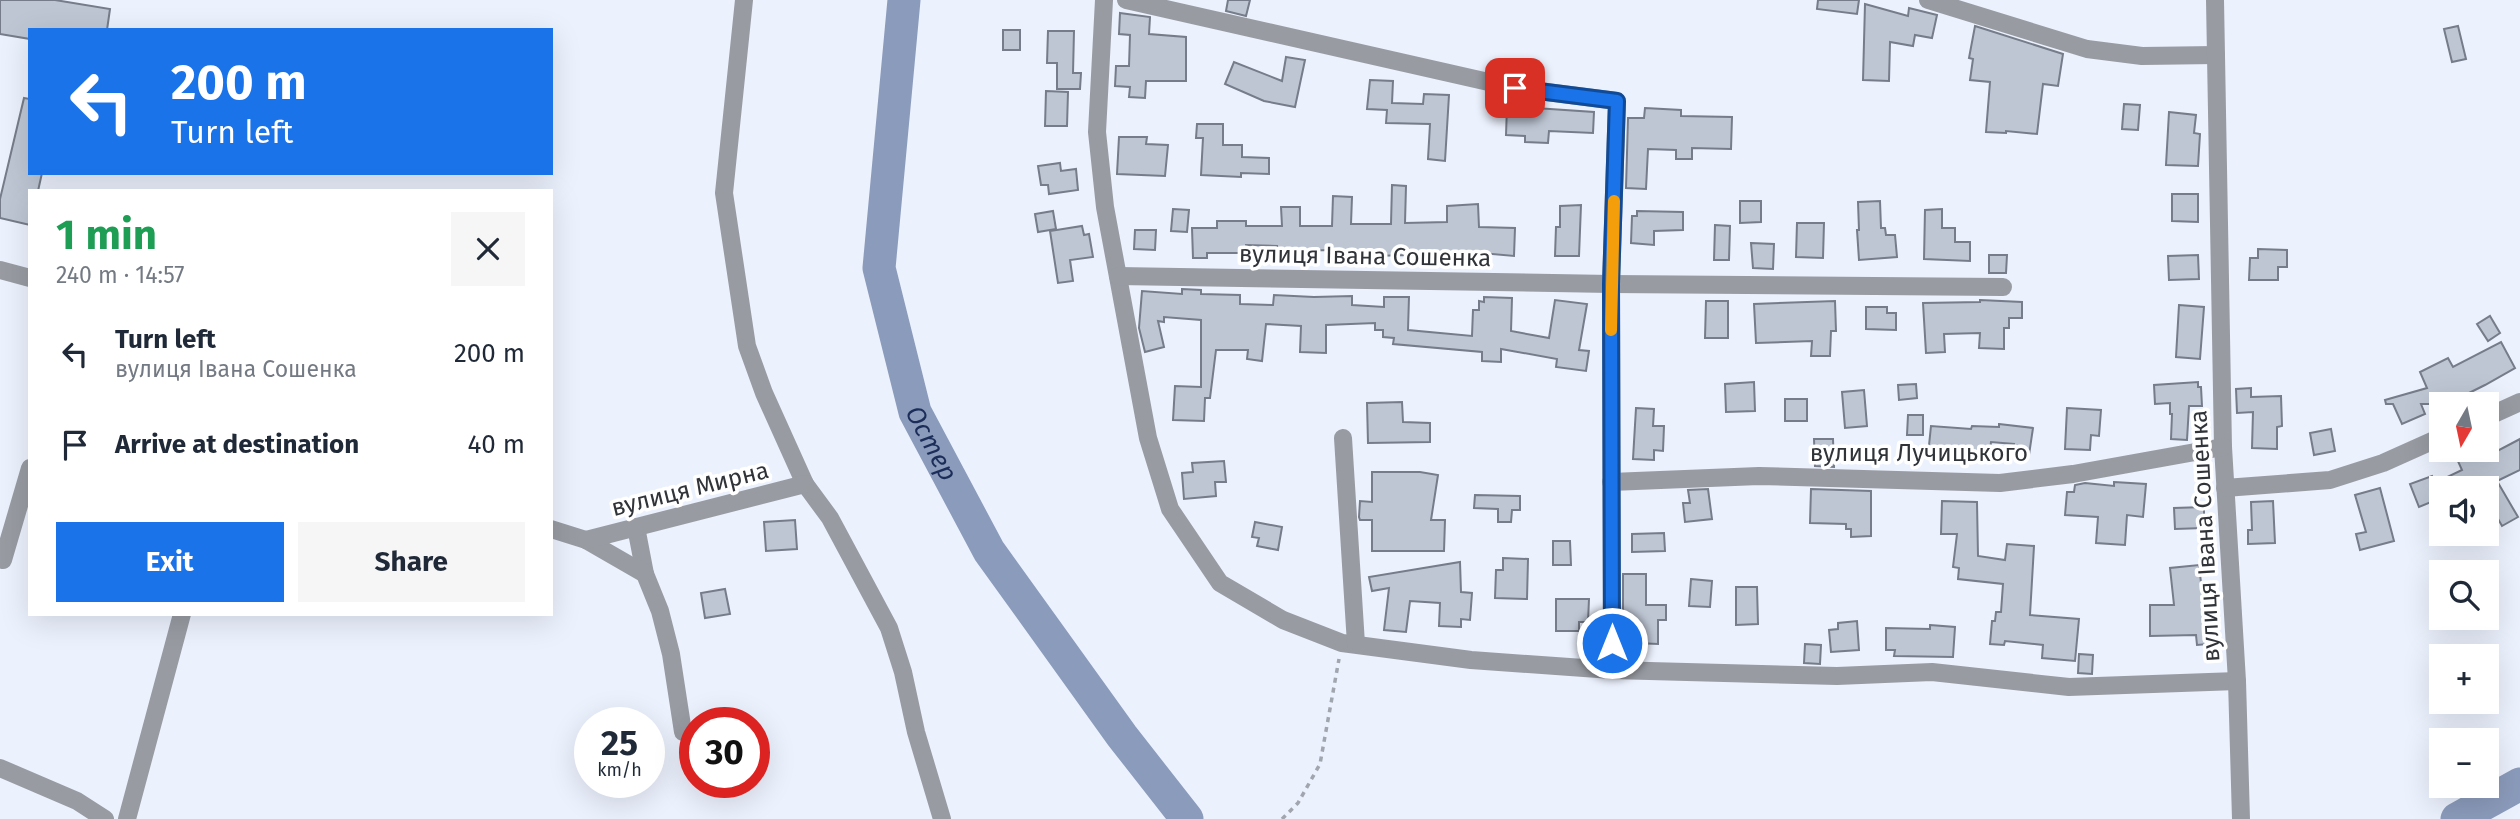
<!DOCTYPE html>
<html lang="en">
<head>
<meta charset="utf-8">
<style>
	:root { --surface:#fff; --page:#f6f6f7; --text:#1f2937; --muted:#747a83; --accent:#1a73e8 }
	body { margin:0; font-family:"Fira Sans",sans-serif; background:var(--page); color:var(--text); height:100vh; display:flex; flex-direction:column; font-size:26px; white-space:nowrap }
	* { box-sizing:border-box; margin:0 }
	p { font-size:23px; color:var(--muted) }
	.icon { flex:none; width:38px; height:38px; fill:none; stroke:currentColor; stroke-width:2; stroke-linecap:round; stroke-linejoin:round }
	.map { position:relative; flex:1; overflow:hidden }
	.drawer { position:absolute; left:28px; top:189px; width:525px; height:427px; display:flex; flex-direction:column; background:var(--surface); border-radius:0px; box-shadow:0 7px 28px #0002 }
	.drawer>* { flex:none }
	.guide { position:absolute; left:28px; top:28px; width:525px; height:147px; border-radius:0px; box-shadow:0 7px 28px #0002; background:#1a73e8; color:#fff; overflow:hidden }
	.needle { width:46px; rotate:189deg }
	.controls { position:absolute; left:2429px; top:392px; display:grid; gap:14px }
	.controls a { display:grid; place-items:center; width:70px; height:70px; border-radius:0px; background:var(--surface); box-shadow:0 7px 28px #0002; font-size:35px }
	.speed { position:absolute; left:574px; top:707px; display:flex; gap:14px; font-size:35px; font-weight:700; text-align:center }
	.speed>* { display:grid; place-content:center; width:91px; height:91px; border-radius:50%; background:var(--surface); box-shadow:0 7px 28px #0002; line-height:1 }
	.speed small { font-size:18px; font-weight:400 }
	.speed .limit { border:10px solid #d22; background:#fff; color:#111 }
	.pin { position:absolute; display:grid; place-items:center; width:60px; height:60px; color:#fff; margin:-30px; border-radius:14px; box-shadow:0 4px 10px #0006 }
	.me { position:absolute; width:77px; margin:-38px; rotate:0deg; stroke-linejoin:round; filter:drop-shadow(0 0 5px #0008) }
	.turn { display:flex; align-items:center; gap:24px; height:147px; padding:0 28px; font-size:32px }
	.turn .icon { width:91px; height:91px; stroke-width:2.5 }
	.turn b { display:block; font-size:49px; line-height:60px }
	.round { display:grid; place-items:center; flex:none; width:74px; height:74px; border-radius:0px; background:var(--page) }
	.headline { display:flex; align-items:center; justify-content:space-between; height:119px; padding:0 28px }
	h1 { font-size:42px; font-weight:700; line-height:52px; color:#1e9e55 }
	.cta { display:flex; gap:14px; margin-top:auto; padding:14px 28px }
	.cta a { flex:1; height:80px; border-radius:0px; background:var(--accent); color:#fff; font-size:28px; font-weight:700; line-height:80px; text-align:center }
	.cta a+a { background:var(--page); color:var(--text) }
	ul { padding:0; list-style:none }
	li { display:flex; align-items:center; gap:21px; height:91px; padding:0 28px }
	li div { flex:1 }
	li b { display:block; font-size:26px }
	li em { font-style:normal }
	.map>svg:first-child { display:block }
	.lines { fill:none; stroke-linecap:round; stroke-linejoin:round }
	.river { stroke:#8b9bbb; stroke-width:33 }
	.building { fill:#bec6d4; stroke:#767c89; stroke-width:2 }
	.path { stroke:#a0a5ae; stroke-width:3.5; stroke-dasharray:5 5; stroke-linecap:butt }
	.minor { stroke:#989ba2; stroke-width:18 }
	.route-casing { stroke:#114b97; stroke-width:18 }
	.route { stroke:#1a73e8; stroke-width:12 }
	.slow { stroke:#f59e0b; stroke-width:12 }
	.labels { text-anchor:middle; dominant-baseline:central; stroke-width:7; stroke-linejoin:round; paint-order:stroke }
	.street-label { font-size:24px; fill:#303338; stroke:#fff }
	.water-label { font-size:26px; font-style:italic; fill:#1b2d58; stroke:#fff }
</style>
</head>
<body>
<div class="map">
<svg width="2520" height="819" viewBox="0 0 2520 819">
	<rect width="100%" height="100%" fill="#ebf1fd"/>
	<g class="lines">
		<g class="river">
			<path id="s1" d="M904 0 879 268 915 412 989 551 1122 736 1187 819"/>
			<polyline points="2457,819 2520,784"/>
		</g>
	</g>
	<g class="building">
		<polygon points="0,0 55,0 110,9 107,30 30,30 30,39 0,34"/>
		<polygon points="1228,0 1250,0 1246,16 1226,11"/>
		<polygon points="1818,0 1859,0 1857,14 1817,9"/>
		<polygon points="1865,4 1908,16 1909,8 1937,15 1932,38 1915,35 1913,46 1890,42 1889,81 1863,80"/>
		<polygon points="1120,13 1150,17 1149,34 1186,37 1186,81 1146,81 1145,98 1129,97 1130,87 1115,86 1116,66 1129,66 1130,35 1119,34"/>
		<polygon points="1975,26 2063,54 2058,86 2043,84 2037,134 2006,131 2006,133 1986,132 1990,82 1970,80 1973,59 1969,58"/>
		<polygon points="2458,26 2466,59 2452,62 2444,29"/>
		<rect x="1003" y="30" width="17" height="20"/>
		<polygon points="1048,31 1074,31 1073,73 1081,73 1080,89 1057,89 1057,63 1047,63"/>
		<polygon points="1286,57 1305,60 1295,107 1264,101 1225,84 1234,62 1282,81"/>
		<polygon points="1370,80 1393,81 1392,103 1423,104 1424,94 1449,95 1445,161 1428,159 1430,124 1386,123 1387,110 1367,109"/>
		<polygon points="1046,91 1068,92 1067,126 1045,126"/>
		<polygon points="24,98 30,99 30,173 42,173 38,191 30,191 30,225 0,218 0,199"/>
		<polygon points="2124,104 2140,105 2138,130 2122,129"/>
		<polygon points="1507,106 1594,112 1593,133 1549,131 1548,143 1525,142 1525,136 1506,135"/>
		<polygon points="1645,108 1681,110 1681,116 1732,117 1731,149 1692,148 1692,159 1676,159 1676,150 1648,149 1646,189 1626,188 1628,118 1644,118"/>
		<polygon points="2169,112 2196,115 2194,133 2200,134 2198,166 2166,165"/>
		<polygon points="1197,124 1223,124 1223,145 1242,145 1242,157 1269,158 1269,174 1241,173 1241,177 1201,175 1203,138 1196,138"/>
		<polygon points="1119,137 1147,137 1146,144 1168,145 1165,176 1117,174"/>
		<polygon points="1060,163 1061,171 1076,169 1078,190 1049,194 1048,185 1041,185 1038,166"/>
		<polygon points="1392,185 1406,186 1405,223 1447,222 1447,206 1478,204 1479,227 1515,228 1514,256 1481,253 1425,255 1425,263 1411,264 1411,255 1330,257 1330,250 1299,251 1298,255 1277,254 1277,246 1246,245 1246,253 1207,253 1207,258 1193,258 1192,228 1217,228 1217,221 1246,221 1246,226 1282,226 1281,207 1300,207 1300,226 1332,226 1333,196 1352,197 1351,224 1391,224"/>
		<polygon points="2172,194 2198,194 2198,222 2172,221"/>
		<polygon points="1740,201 1761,201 1761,222 1740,223"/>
		<polygon points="1880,201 1881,228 1885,228 1886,235 1895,235 1897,257 1859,260 1857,230 1859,230 1858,202"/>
		<polygon points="1581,205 1579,256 1555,256 1556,227 1560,227 1560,206"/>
		<polygon points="1173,209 1189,210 1187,232 1171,231"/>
		<polygon points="1942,209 1942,228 1955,228 1955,242 1970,242 1970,261 1924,259 1925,210"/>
		<polygon points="1053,211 1056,229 1038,232 1035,214"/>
		<polygon points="1637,211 1683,212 1683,230 1654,231 1654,245 1631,243 1632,216 1637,216"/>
		<polygon points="1797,223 1824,223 1823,258 1796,257"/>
		<polygon points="1715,225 1730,226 1729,260 1714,260"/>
		<polygon points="1082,226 1084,235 1089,234 1093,257 1070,260 1073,281 1058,283 1050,231"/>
		<polygon points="1135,230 1156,230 1155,250 1134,249"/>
		<polygon points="1751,243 1774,244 1773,269 1753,268"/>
		<polygon points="2258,249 2287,250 2287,267 2278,267 2278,280 2249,280 2250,258 2258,258"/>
		<polygon points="1989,255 2007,255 2006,273 1989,273"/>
		<polygon points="2198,255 2199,279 2169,280 2168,256"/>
		<polygon points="1182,289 1201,290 1201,294 1240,295 1240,304 1273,305 1274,295 1314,297 1352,296 1352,305 1384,307 1384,297 1409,297 1408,330 1472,336 1473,310 1479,310 1479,301 1484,302 1484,297 1512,298 1511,331 1549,338 1555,300 1587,304 1579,350 1589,351 1586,371 1556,367 1557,359 1501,349 1501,362 1482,361 1482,352 1393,344 1394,338 1383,337 1383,330 1375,330 1375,323 1326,325 1326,353 1300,352 1301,326 1266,324 1262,361 1247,359 1248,350 1216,350 1210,398 1205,398 1204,421 1173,420 1175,386 1201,387 1201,320 1164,317 1164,322 1158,321 1164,347 1145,352 1139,328 1142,291 1182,294"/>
		<polygon points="1980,300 2022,302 2022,318 2009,318 2009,328 2004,328 2004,349 1979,348 1980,333 1944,334 1945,352 1926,353 1923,303 1980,302"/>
		<polygon points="1706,301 1728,301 1728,338 1705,338"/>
		<polygon points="1835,301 1836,331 1831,331 1830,356 1811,356 1812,341 1756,343 1754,304"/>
		<polygon points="2179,305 2204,307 2200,359 2176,357"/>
		<polygon points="1866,307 1887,307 1887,313 1896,313 1896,330 1866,329"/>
		<polygon points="2490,316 2500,333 2488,341 2477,324"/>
		<polygon points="2501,342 2515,368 2485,385 2447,404 2421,404 2425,414 2402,424 2393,404 2386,404 2385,400 2427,388 2420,372 2448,358 2453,367"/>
		<polygon points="1754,382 1755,411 1726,412 1725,384"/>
		<polygon points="2198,382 2198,387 2201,387 2202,406 2189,406 2187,440 2171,439 2172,414 2170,414 2170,403 2155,404 2154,385"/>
		<polygon points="1916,384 1917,398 1899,400 1898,385"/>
		<polygon points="2251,388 2251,397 2281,396 2282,426 2277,427 2277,449 2252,448 2253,412 2237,413 2236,389"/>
		<polygon points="1864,390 1867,426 1845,428 1842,392"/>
		<rect x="1785" y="399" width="22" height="22"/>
		<polygon points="1402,402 1403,422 1430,423 1430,442 1368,443 1367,403"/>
		<polygon points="1636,408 1654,409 1653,426 1664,426 1663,451 1654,450 1654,460 1633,459"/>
		<polygon points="2067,408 2101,410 2099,436 2091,435 2090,450 2065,449"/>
		<polygon points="1908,415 1923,415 1923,435 1907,435"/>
		<polygon points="1999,424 2033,428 2029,455 2013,453 2014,444 1991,442 1990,450 1986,449 1986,460 1928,455 1931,426 1971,429 1972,426 1999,427"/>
		<polygon points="2331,429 2335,451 2314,455 2310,433"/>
		<polygon points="1814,439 1833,439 1834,467 1815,466"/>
		<polygon points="2520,439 2520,470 2497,481 2518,517 2502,526 2487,499 2487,488 2437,488 2441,498 2419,507 2410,484 2432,476 2435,483 2462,470 2457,459 2476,450 2482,450 2486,457"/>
		<polygon points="1224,461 1226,482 1215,482 1216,496 1184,499 1182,473 1193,472 1192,463"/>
		<polygon points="1372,472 1420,472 1438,475 1431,520 1445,520 1444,551 1372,551 1372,520 1360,520 1359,517 1360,501 1372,502"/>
		<polygon points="2114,482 2146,484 2143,517 2127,515 2125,545 2096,543 2098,517 2065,515 2067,492 2074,492 2075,485 2085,483 2114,486"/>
		<polygon points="2380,488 2394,541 2360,550 2356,534 2366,532 2355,495"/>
		<polygon points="1708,489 1712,519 1685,522 1683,503 1690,503 1688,490"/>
		<polygon points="1811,489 1871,491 1871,536 1851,537 1851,529 1846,529 1846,524 1810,523"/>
		<polygon points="1475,495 1520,496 1520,510 1512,510 1511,522 1498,522 1498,509 1474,508"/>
		<polygon points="1942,501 1977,502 1978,556 2005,560 2007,544 2034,546 2030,615 2079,619 2075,661 2042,658 2043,645 2005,641 2004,645 1990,644 1992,621 1995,621 1996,612 2001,612 2003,584 1958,579 1959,568 1953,567 1957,534 1941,534"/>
		<polygon points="2273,501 2275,543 2248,544 2248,530 2252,530 2251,502"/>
		<polygon points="2204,507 2204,528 2175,529 2174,508"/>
		<polygon points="795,520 797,549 766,551 764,522"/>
		<polygon points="1255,522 1282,527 1278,550 1257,546 1259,538 1252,537"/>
		<polygon points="1664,533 1665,551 1632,552 1632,534"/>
		<polygon points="1553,541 1570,541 1571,565 1553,565"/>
		<polygon points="1503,558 1528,559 1527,599 1495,598 1496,570 1503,570"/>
		<polygon points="1460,562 1461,592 1472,593 1470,620 1461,619 1461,627 1439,626 1440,603 1410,601 1406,632 1384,630 1389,588 1372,591 1369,577"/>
		<polygon points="2199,565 2203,600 2205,600 2209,629 2218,628 2219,643 2197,645 2196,635 2150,636 2150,605 2174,605 2170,568"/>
		<polygon points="1623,574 1646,574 1646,605 1666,605 1666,620 1658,620 1658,644 1635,643 1635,636 1623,636"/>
		<polygon points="1691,579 1712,581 1710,607 1689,606"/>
		<polygon points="1736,587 1757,587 1758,624 1736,625"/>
		<polygon points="725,589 730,614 705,618 701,593"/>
		<polygon points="1556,599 1589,599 1588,622 1579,622 1579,631 1556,631"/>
		<polygon points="1857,621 1859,650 1831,652 1829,630 1838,629 1838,623"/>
		<polygon points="1930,625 1955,627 1953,657 1894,656 1895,650 1886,650 1886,628 1930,629"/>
		<polygon points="1805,644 1821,645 1820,664 1804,663"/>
		<polygon points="2079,654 2093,655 2092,674 2078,673"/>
	</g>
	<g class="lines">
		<polyline class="path" points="1282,819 1298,803 1320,764 1339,659"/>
		<g class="minor">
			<polyline points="744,0 724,193 747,346 764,393 805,484 830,518 889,628 903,672 916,732 942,819"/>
			<polyline points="1104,0 1097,132 1105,207 1148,438 1170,509 1220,583 1283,620 1342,643 1471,660 1612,670 1837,676 1932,672 2069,687 2237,681"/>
			<polyline points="1126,0 1515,88 1617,101 1611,284 1612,670"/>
			<polyline points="1928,0 2087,49 2142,56 2216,55"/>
			<polyline points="2215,0 2223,447 2237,681 2241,819"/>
			<polyline points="0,270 30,278"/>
			<polyline points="1118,276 1611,284 2003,287"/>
			<polyline points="2487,417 2520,402"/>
			<polyline points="1343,438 1356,644"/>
			<polyline points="1611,482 1759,476 2000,483 2073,474 2223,447"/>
			<polyline points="2225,488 2330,480 2383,463 2441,437"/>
			<polyline points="636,527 645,574"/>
			<polyline points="551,529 586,540 645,574 660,611 671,654 683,732"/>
			<polyline points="586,540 805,484"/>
			<polyline points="3,560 30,468"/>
			<polyline points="0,768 77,801 105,819"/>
			<polyline points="127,819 182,614"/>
		</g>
	</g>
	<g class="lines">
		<defs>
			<polyline id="route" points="1515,88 1617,101 1611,284 1612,643"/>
		</defs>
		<use href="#route" class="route-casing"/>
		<use href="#route" class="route"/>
		<polyline class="slow" points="1611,330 1614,201"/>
	</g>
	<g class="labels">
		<g class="street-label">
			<text transform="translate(1365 256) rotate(1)">вулиця Івана Сошенка</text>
			<text x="1919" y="453">вулиця Лучицького</text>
			<text transform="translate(690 489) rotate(-14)">вулиця Мирна</text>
			<text transform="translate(2205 536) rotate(-93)">вулиця Івана Сошенка</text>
		</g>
		<g class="water-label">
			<text stroke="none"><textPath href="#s1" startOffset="453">Остер</textPath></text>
		</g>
	</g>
</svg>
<div class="controls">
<a><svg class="needle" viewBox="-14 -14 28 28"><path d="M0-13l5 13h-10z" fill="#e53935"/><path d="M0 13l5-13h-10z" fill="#747a83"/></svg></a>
<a><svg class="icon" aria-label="sound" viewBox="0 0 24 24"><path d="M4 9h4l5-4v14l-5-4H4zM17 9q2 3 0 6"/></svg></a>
<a><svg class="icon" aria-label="search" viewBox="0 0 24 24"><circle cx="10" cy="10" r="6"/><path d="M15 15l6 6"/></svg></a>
<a>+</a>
<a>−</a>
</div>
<div class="speed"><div>25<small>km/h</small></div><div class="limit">30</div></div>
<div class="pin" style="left:1515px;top:88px;background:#d93025"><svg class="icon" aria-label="arrive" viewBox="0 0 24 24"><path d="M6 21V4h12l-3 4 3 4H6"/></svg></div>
<svg class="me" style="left:1612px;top:643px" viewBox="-20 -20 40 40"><circle r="17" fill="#1a73e8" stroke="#fff" stroke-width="3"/><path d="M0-11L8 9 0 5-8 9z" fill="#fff"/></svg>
<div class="guide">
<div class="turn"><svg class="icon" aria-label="left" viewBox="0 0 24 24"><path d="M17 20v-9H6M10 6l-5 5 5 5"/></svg><div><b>200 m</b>Turn left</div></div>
</div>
<section class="drawer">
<div class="headline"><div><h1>1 min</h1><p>240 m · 14:57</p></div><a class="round"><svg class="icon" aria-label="close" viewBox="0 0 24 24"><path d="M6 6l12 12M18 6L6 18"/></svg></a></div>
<ul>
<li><svg class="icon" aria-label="left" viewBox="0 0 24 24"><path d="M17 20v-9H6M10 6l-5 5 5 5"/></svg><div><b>Turn left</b><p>вулиця Івана Сошенка</p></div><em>200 m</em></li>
<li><svg class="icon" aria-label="arrive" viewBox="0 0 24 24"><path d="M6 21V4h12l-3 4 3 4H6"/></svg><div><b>Arrive at destination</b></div><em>40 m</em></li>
</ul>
<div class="cta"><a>Exit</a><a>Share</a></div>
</section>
</div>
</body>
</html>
